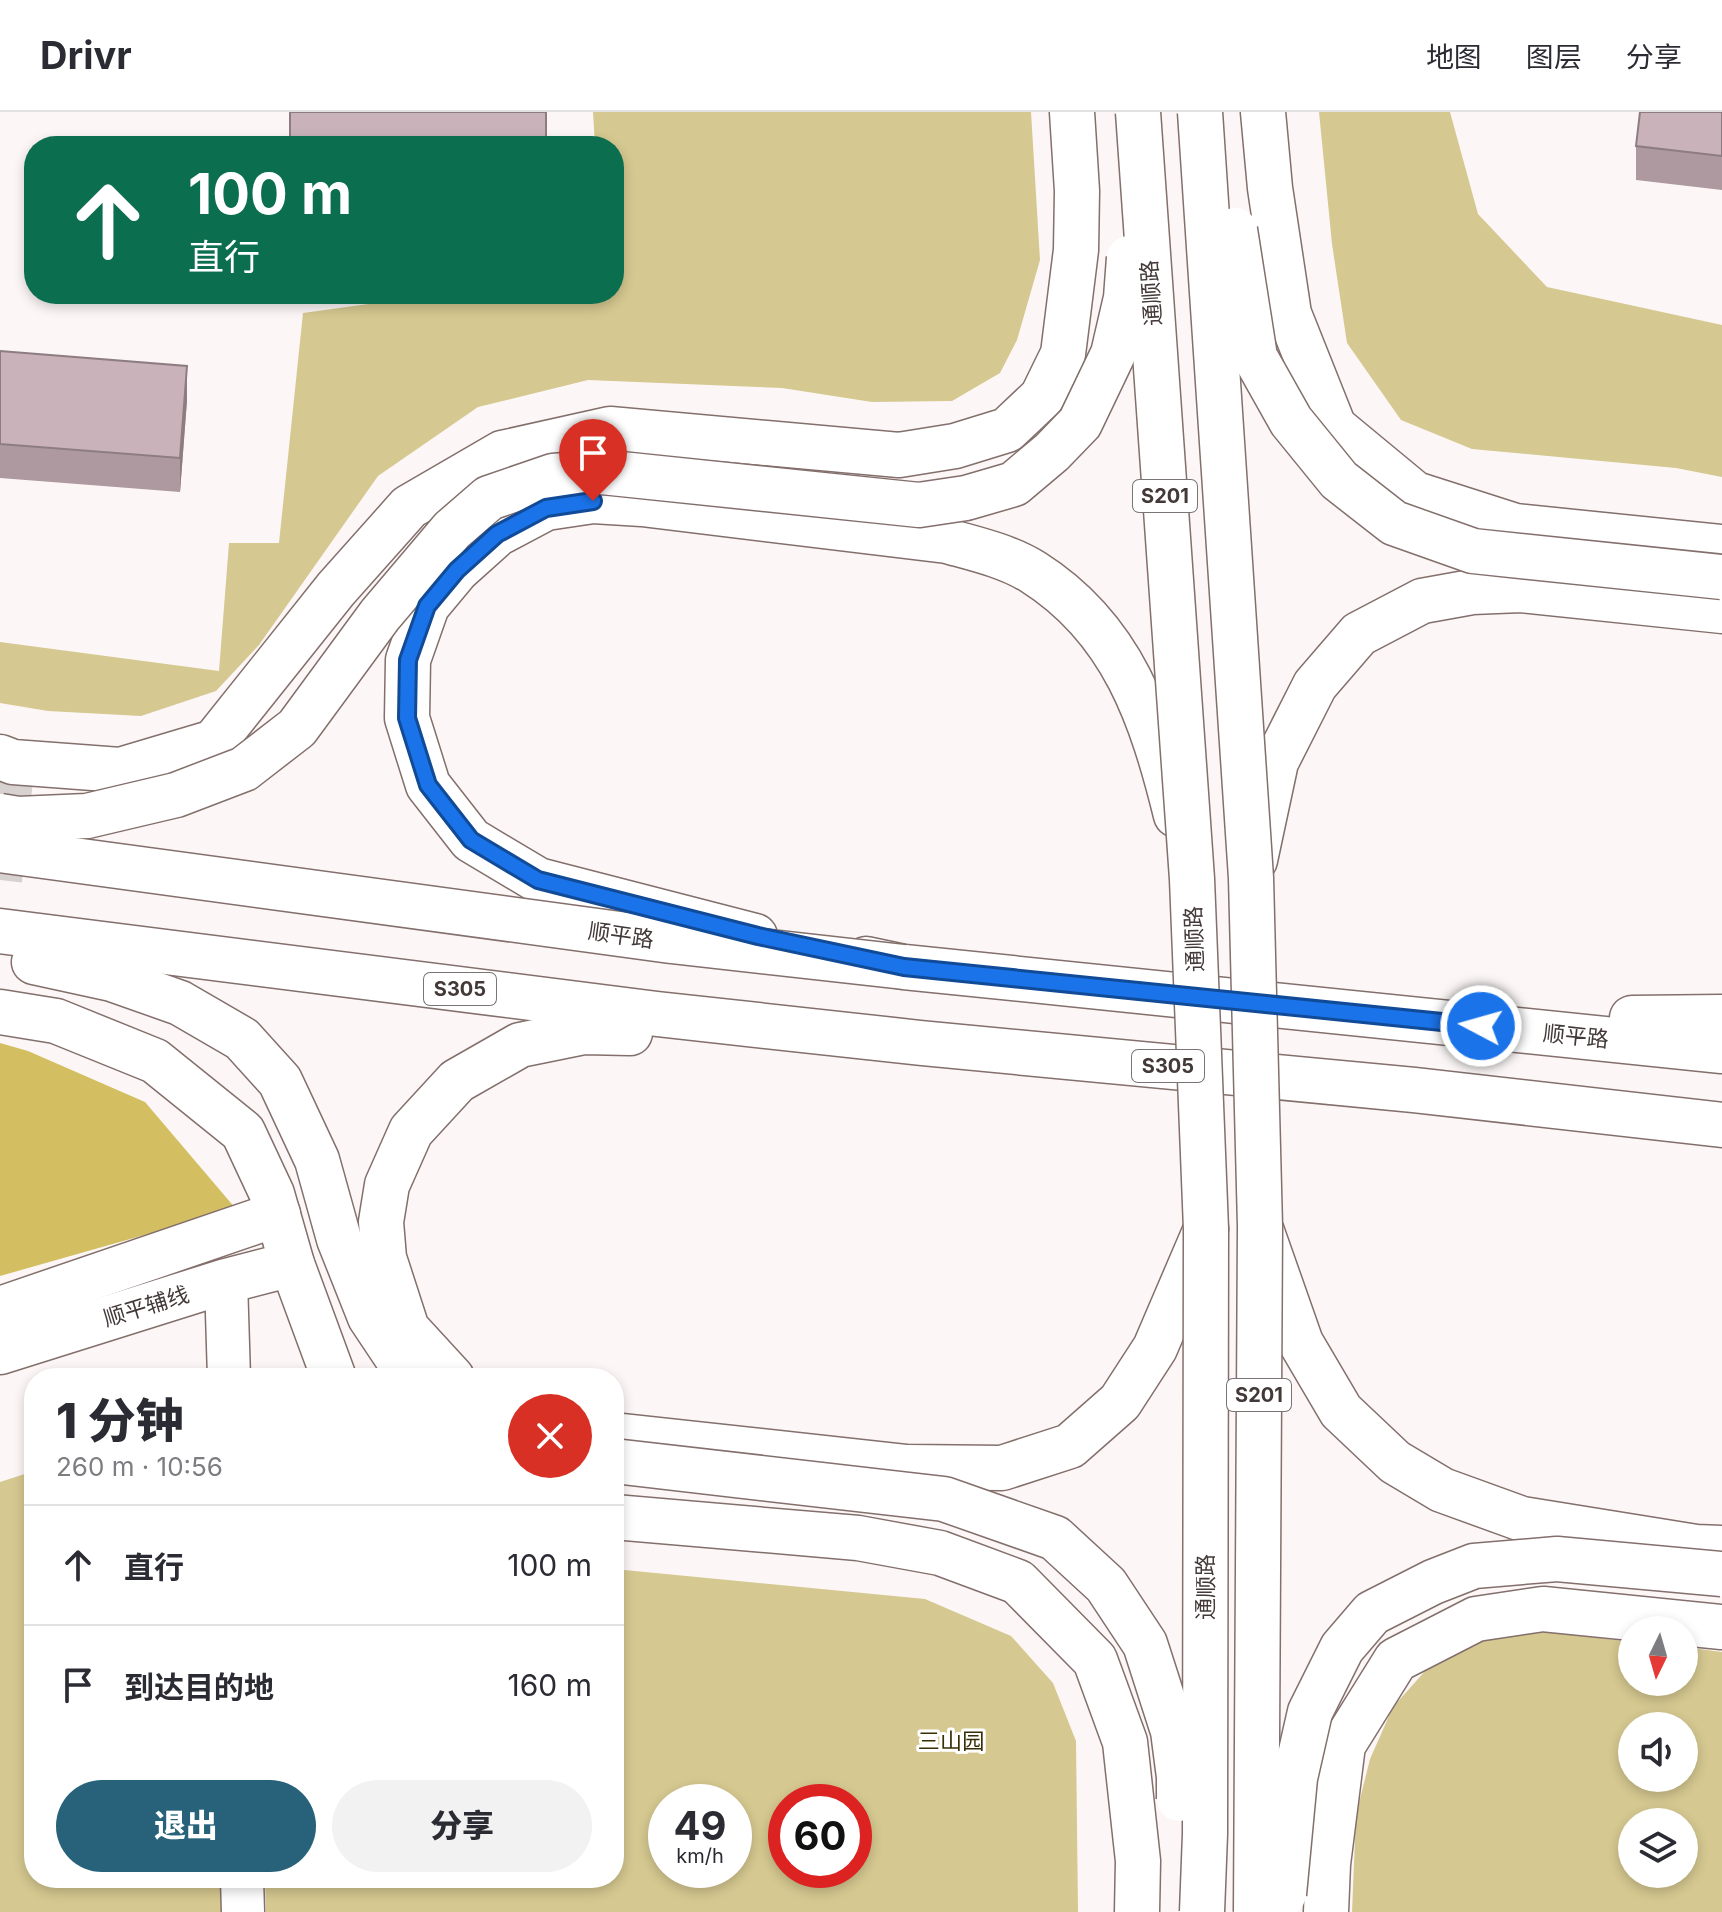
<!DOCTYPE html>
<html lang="zh">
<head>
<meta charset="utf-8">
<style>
	:root { --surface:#fff; --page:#f2f2f3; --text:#2b2b33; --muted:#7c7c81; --line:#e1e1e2; --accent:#27627a }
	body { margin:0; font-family:Inter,"Noto Sans SC",sans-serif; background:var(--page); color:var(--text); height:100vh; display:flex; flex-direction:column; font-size:30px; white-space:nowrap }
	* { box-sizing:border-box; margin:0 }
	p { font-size:26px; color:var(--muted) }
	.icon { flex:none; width:44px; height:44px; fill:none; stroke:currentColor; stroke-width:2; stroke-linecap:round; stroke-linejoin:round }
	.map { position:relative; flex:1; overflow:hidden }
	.side { position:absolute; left:24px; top:1256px; width:600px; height:520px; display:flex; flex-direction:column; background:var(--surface); border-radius:32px; box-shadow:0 4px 12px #0003 }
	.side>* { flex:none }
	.banner { position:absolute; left:24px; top:24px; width:600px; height:168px; border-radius:32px; box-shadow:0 4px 12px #0003; background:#0b6e4f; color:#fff; overflow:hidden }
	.needle { width:52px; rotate:185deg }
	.fabs { position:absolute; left:1618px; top:1504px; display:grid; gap:16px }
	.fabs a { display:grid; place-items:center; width:80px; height:80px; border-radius:50%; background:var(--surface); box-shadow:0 4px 12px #0003; font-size:40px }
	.speed { position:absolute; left:648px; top:1672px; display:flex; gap:16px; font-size:40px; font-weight:700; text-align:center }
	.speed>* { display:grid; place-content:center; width:104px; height:104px; border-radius:50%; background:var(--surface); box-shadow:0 4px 12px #0003; line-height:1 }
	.speed small { font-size:20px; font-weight:400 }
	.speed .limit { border:12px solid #d22; background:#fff; color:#111 }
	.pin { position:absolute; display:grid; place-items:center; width:68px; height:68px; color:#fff; margin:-82px -34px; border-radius:50% 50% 50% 0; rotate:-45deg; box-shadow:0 0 8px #0007 }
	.pin .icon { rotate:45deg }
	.me { position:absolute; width:88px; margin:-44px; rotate:276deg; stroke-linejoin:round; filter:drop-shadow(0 0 6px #0008) }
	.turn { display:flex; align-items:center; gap:28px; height:168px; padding:0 32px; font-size:36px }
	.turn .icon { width:104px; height:104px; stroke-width:2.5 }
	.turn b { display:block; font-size:56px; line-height:68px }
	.round { display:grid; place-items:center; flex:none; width:84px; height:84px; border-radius:42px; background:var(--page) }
	.overview { display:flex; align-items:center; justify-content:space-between; height:136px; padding:0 32px }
	h1 { font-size:48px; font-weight:800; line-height:60px }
	.primary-button { display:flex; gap:16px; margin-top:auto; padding:16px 32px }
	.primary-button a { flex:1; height:92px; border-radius:48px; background:var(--accent); color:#fff; font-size:32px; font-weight:800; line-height:92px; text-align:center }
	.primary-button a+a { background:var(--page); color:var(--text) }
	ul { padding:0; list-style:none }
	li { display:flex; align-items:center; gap:24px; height:120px; padding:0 32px; border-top:2px solid var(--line) }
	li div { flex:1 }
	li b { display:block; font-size:30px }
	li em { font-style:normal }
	header { display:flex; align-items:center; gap:48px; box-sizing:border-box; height:112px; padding:0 40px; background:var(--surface); border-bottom:2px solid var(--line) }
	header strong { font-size:38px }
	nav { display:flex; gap:44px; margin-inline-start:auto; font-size:28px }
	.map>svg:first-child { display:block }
	.green { fill:#d5c890; fill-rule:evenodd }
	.forest { fill:#d3bf62 }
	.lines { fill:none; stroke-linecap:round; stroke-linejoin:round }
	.tertiary-tunnel { stroke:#d7d1d0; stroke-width:44; stroke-dasharray:44 22; stroke-linecap:butt }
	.minor-casing { stroke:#836f6b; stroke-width:45 }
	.tertiary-casing { stroke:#836f6b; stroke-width:47 }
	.secondary-casing { stroke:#836f6b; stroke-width:47 }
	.primary-casing { stroke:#836f6b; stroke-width:47 }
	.minor { stroke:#fff; stroke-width:42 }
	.tertiary { stroke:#fff; stroke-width:44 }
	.secondary { stroke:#fff; stroke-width:44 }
	.primary { stroke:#fff; stroke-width:44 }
	.primary-bridge-casing { stroke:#836f6b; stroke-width:47; stroke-linecap:butt }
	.primary-bridge { stroke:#fff; stroke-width:44 }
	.wall { fill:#ad999f }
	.shaded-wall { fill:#8d7d82 }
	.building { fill:#c9b2b9; stroke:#8d7d82; stroke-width:2 }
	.route-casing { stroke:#114b97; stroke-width:20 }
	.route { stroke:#1a73e8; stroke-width:14 }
	.labels { text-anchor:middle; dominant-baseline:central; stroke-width:6; stroke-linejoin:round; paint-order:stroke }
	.shield { fill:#fff; stroke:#7b7474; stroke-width:2 }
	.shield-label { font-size:20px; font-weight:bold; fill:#433938 }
	.street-label { font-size:22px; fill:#433938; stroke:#fff }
	.park-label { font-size:22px; fill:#372f05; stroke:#fff }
</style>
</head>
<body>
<header>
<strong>Drivr</strong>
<nav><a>地图</a><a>图层</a><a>分享</a></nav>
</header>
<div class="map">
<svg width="1722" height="1800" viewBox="0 0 1722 1800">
	<rect width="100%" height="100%" fill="#fcf7f6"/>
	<g class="green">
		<polygon points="593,0 1031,0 1040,148 1017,228 1000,261 952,289 872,290 782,276 588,268 478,295 378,364 259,533 216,579 141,604 48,599 0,591 0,530 219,559 229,431 279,431 303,201 441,182 614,182 614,34 595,34"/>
		<polygon points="1319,0 1450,0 1478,102 1547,175 1722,213 1722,365 1676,356 1472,337 1401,308 1347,231 1332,132"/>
		<polygon points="34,1359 34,1766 223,1766 223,1800 0,1800 0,1370"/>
		<path d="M614 1457 925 1487 1011 1524 1053 1571 1076 1629 1078 1800H266L265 1766H614ZM734 1690V1758H666V1690ZM854 1690V1758H786V1690Z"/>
		<path d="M1515 1516 1632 1530V1570H1684V1535L1722 1540V1800H1352L1356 1703 1370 1647 1393 1595 1442 1540ZM1632 1614H1684V1666H1632ZM1632 1710H1684V1762H1632Z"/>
	</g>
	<polygon class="forest" points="0,931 28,939 145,990 236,1097 0,1164"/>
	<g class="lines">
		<polyline class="tertiary-tunnel" points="0,768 13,650"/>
		<defs>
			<g id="minor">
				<polyline points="226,1169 229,1266"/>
				<polyline points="242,1766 243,1800"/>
			</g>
			<g id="tertiary">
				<polyline points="1263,0 1270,76 1289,202 1334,315 1415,382 1515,414 1722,435"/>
				<polyline points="0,645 13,650 120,658 214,630 336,477 409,395 502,341 610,317 899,343 955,334 1007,318 1042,285 1063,242 1076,138 1077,79 1072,0"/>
				<polyline points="0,900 56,909 155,949 243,1020 272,1082 292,1152 334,1266"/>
				<polyline points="614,1405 858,1426 940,1441 1018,1470 1095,1548 1125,1630 1138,1749 1137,1800"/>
				<polyline points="1326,1800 1328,1752 1343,1633 1396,1548 1476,1507 1543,1497 1722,1515"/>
			</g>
			<g id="secondary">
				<polyline points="0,1197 278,1102"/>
				<polyline points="0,1240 226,1169 292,1152"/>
			</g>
			<g id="primary">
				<polyline points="1255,748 1276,650 1315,573 1359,522 1422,489 1472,480 1521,478 1722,499"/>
				<polyline points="0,819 657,902 921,931 1414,978 1722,1013"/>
				<path d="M755 824 538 768 471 728 428 673 407 606 408 548 427 494 457 458 497 422 546 396 593 389 642 392 947 429C976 437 1007 444 1033 460 1123 517 1152 606 1176 703"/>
				<polyline points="866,847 904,855 1722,939"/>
				<polyline points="34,850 112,867 180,891 242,927 280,969 317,1048 339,1127 370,1205 404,1256"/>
				<polyline points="1632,906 1722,905"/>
				<polyline points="1262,1120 1301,1231 1341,1299 1395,1350 1442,1378 1522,1407 1696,1435 1722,1436"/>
				<polyline points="452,1266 407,1217 384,1146 381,1110 387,1073 411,1019 457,969 520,933 584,920 630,921"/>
				<polyline points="614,1323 907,1355 1002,1356 1070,1334 1120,1290 1155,1236 1206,1117"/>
			</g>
		</defs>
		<use href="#minor" class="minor-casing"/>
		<use href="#tertiary" class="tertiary-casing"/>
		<use href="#secondary" class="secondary-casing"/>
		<use href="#primary" class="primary-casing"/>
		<use href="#minor" class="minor"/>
		<use href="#tertiary" class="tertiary"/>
		<use href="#secondary" class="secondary"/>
		<use href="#primary" class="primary"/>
		<defs>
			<g id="primary-bridge">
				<polyline points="1138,0 1192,767 1206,1117 1205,1722 1202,1800"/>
				<polyline points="1200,0 1251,766 1260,1114 1256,1800"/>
				<polyline points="1235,118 1255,245 1291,309 1339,368 1394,411 1473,439 1722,465"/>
				<polyline points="0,704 18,707 87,704 176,683 244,657 297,616 380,503 452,418 489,386 553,364 602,360 919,393 966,386 1014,372 1052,340 1080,311 1113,242 1126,186 1129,146"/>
				<polyline points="0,738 671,829 904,855"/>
				<polyline points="614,1349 944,1387 1055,1426 1106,1473 1145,1532 1173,1619 1179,1665 1179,1687"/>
				<polyline points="1284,1782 1295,1666 1310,1600 1342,1536 1372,1501 1433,1470 1474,1454 1557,1447 1722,1462"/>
			</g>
		</defs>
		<use href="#primary-bridge" class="primary-bridge-casing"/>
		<use href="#primary-bridge" class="primary-bridge"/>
	</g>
	<g class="wall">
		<polygon points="1722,0 1722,78 1636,68 1636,34"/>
		<polygon points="0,239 187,288 180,380 0,366"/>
	</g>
	<polygon class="shaded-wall" points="187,254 187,288 180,380 180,346"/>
	<g class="building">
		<rect x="290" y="0" width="256" height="34"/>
		<polygon points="1640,0 1722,0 1722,44 1636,34"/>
		<polygon points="0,239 187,254 180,346 0,332"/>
	</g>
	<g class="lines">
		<defs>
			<polyline id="route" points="593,389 546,396 497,422 457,458 427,494 408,548 407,606 428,673 471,728 538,768 758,824 904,855 1481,914"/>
		</defs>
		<use href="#route" class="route-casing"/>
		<use href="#route" class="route"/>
	</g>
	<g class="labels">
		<g class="shield">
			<rect x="1133" y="368" width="64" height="32" rx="6"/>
			<rect x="424" y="861" width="72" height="32" rx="6"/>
			<rect x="1132" y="938" width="72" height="32" rx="6"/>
			<rect x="1227" y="1267" width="64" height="32" rx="6"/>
		</g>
		<g class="shield-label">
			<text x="1165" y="384">S201</text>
			<text x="460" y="877">S305</text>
			<text x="1168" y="954">S305</text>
			<text x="1259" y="1283">S201</text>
		</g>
		<g class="street-label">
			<text transform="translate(1151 181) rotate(-94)">通顺路</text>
			<text transform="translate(621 823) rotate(8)">顺平路</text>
			<text transform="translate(1194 827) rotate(-92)">通顺路</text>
			<text transform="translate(1576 924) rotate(6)">顺平路</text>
			<text transform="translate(146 1194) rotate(-17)">顺平辅线</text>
			<text transform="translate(1205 1475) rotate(-90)">通顺路</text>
		</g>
		<g class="park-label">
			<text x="951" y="1629">三山园</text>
		</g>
	</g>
</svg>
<div class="fabs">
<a><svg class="needle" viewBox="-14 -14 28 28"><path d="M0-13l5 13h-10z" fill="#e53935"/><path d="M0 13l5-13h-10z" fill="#7c7c81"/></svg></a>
<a><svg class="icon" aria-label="sound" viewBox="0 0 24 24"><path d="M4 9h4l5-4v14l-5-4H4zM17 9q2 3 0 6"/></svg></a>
<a><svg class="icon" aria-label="layers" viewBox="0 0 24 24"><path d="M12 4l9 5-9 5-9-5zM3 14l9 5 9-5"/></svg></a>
</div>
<div class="speed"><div>49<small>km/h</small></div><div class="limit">60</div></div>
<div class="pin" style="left:593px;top:389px;background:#d93025"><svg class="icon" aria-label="arrive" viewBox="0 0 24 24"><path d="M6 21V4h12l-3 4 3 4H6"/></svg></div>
<svg class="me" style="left:1481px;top:914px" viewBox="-20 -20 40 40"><circle r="17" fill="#1a73e8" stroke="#fff" stroke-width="3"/><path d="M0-11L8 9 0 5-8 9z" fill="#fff"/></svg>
<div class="banner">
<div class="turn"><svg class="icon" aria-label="ahead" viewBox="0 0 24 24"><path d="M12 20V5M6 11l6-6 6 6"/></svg><div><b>100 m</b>直行</div></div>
</div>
<section class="side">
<div class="overview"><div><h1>1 分钟</h1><p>260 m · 10:56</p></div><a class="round" style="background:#d93025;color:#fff"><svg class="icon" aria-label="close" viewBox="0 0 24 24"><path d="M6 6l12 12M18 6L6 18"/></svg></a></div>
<ul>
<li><svg class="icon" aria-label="ahead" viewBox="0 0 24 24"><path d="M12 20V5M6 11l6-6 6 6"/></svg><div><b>直行</b></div><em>100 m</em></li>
<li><svg class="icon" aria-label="arrive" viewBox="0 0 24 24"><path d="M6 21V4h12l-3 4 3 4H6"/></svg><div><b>到达目的地</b></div><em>160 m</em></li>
</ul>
<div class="primary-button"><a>退出</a><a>分享</a></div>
</section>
</div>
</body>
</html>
